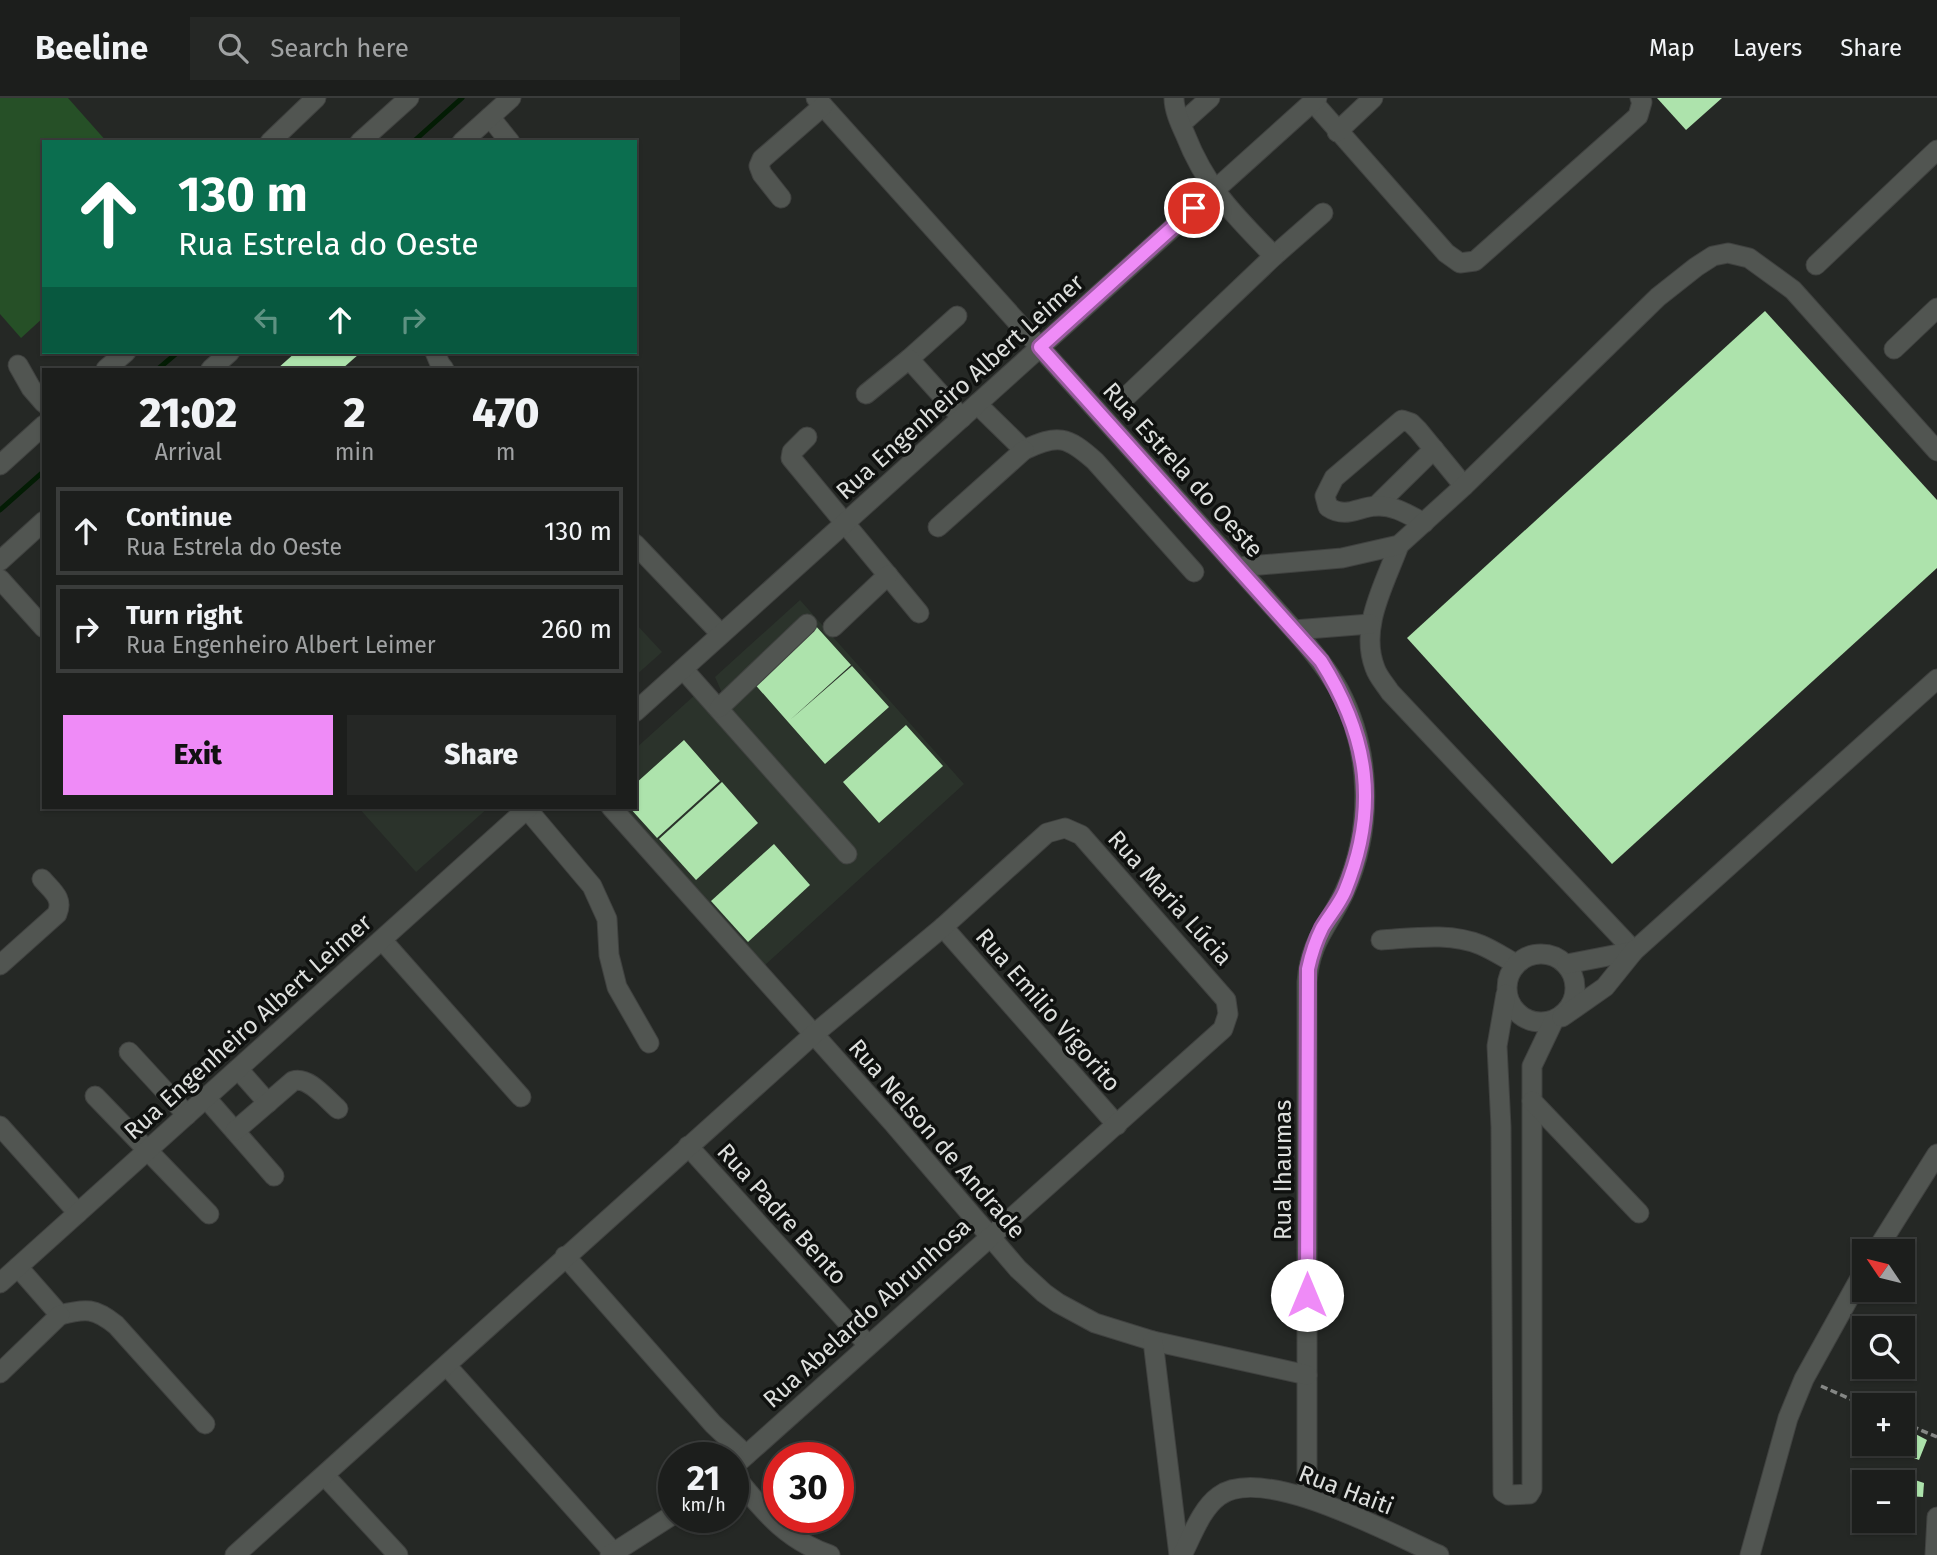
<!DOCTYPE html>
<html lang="en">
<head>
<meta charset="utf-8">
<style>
	:root { --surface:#1c1e1c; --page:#252725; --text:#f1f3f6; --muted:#a0a2a3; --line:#3a3c3b; --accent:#ef8bf7 }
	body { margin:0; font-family:"Fira Sans",sans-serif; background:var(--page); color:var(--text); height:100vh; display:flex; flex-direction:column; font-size:26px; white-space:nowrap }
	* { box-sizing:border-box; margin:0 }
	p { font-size:23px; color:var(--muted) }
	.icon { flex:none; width:38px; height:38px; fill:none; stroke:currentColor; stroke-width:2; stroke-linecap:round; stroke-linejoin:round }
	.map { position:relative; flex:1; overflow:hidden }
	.details { position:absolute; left:42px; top:270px; width:595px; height:441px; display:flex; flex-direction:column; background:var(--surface); border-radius:0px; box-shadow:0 2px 5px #0004,0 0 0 2px var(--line) }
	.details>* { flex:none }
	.banner { position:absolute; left:42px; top:42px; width:595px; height:214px; border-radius:0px; box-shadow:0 2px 5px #0004,0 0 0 2px var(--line); background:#0b6e4f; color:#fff; overflow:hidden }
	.needle { width:46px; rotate:305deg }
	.buttons { position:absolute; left:1852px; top:1141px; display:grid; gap:14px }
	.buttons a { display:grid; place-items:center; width:63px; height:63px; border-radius:0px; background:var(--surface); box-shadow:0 2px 5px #0004,0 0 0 2px var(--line); font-size:35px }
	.speed { position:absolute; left:658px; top:1344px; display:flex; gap:14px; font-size:35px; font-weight:700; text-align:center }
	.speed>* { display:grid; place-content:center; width:91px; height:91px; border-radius:50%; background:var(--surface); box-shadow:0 2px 5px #0004,0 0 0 2px var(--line); line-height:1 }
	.speed small { font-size:18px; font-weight:400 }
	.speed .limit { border:10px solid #d22; background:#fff; color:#111 }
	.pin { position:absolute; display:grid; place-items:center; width:60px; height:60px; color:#fff; margin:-30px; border:4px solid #fff; border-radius:50%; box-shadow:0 2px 7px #0007 }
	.me { position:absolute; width:77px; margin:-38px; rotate:0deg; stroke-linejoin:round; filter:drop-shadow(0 0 5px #0008) }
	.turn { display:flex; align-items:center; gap:24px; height:147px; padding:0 21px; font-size:32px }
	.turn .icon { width:91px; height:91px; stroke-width:2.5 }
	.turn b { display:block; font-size:49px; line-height:60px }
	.lanes { display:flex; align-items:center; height:66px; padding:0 21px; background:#0003; justify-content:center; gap:35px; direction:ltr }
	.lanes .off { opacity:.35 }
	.eta { display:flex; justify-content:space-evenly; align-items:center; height:119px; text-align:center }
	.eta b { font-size:42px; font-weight:800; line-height:49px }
	.primary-button { display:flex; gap:14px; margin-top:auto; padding:14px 21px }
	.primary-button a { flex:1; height:80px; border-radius:0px; background:var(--accent); color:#111; font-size:28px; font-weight:800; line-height:80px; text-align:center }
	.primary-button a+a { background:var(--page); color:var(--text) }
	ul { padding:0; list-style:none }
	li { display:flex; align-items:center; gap:21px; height:88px; margin:0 14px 10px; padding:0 7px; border:4px solid var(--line); border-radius:0px }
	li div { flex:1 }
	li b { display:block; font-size:26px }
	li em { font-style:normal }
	header { display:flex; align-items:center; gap:42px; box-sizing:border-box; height:98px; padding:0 35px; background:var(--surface); border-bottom:2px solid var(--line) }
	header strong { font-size:33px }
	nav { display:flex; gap:38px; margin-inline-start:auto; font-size:24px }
	.search { width:490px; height:63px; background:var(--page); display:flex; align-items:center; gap:18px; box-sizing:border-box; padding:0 24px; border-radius:0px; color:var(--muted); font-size:26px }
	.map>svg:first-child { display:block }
	.built { fill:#2b332b }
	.green { fill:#265027 }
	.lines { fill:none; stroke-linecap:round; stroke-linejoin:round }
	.stream { stroke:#031c04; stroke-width:5 }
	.building { fill:#ade3ac }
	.minor-casing { stroke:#404240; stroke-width:21 }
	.path { stroke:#858785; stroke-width:3.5; stroke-dasharray:7 3.5; stroke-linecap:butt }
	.minor { stroke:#515551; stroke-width:19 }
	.route-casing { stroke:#9b5aa1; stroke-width:18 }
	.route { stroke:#ef8bf7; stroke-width:12 }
	.labels { text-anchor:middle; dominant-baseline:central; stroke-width:7; stroke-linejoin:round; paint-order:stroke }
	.street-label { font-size:24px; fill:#dddfdd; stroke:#0f110f }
</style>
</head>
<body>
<header>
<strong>Beeline</strong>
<div class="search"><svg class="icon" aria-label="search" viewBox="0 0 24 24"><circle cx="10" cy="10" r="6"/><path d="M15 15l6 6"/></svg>Search here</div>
<nav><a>Map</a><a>Layers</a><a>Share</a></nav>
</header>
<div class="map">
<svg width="1937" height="1457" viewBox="0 0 1937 1457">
	<rect width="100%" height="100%" fill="#252825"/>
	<g class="built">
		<polygon points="800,502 964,686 765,867 621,709 635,709 635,651 696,596 708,609 723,597 715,579"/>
		<polygon points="635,525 662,554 635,578"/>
		<polygon points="358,709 489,709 416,774"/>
	</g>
	<polygon class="green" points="0,0 68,0 107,44 44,44 44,219 21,240 0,216"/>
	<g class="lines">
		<g class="stream">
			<polyline points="413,44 462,0"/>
			<polyline points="158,271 178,254"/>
			<polyline points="0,412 44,373"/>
		</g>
	</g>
	<g class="building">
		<polygon points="1657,0 1722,0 1686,32"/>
		<polygon points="1765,213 1937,402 1937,470 1612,766 1407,540"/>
		<polygon points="296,254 358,254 359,256 342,271 277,271"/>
		<polygon points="814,526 851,567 790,622 852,568 889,609 825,666 752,583"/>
		<polygon points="906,627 943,668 879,725 843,684"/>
		<polygon points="684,642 720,683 657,740 629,709 635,709 635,686"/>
		<polygon points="722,684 758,725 696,782 659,741"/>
		<polygon points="774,746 810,787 748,844 711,803"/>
		<polygon points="1902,1329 1927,1342 1919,1362 1881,1347 1902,1346"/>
		<polygon points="1915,1382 1924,1385 1923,1399 1907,1398"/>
	</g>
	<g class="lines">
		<defs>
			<g id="minor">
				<path d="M816 0 1294 532C1311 551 1327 570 1339 592 1372 654 1373 732 1344 795 1328 829 1310 843 1307 884V1399"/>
				<polyline points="1313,4 1446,155 1460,165 1475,163 1638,18 1642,4 1640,0"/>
				<polyline points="490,19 510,44"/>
				<polyline points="1181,26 1210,0"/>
				<polyline points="1337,34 1373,0"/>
				<polyline points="270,44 316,0"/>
				<polyline points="360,44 409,0"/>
				<polyline points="462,44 511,0"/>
				<polyline points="781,100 762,76 759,68 762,61 823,8"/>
				<polyline points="1274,158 1323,115"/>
				<polyline points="1816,167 1937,52"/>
				<polyline points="1894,251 1937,210"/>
				<polyline points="435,254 440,266 444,271"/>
				<polyline points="909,261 957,218"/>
				<polyline points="18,267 31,290 44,305"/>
				<polyline points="106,271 126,254"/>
				<polyline points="211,271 230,254"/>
				<polyline points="866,296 909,261 962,320"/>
				<path d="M1128 297 1274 158C1235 118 1206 90 1185 36 1180 25 1174 12 1174 0"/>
				<path d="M977 306 1024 352C1058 336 1067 338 1095 363L1194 474"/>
				<polyline points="807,339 792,354 791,360 919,515"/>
				<polyline points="0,367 44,327"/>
				<polyline points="1376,408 1434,351"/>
				<path d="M1424 425C1409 417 1394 407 1376 408 1358 409 1346 421 1328 409L1325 398 1334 380 1402 322 1411 325 1418 332 1464 388"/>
				<polyline points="938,429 1024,352"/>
				<polyline points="635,446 721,536"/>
				<path d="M1399 447C1385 486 1359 529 1375 570 1378 579 1385 586 1390 594L1634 853"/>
				<polyline points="0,463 44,423"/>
				<polyline points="1238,469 1342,460 1399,447 1464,388 1658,199 1696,169 1713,158 1728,155 1749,160 1793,192 1937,353"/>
				<polyline points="0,481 44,530"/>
				<polyline points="833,529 888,477"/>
				<polyline points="1294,532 1370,526"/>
				<polyline points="683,571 847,756"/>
				<polyline points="719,610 807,526"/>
				<polyline points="635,614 1317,0"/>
				<polyline points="611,709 893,1025 1018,1171 1044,1195 1058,1205 1095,1225 1153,1243 1307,1277"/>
				<polyline points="527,711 592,788 607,821 609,857 617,889 649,945"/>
				<polyline points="943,829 1117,1027"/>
				<polyline points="382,842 521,999"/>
				<path d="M1381 842C1413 840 1450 834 1481 847 1493 852 1505 860 1516 866"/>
				<circle cx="1541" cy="890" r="34"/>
				<polyline points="1567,866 1634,853"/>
				<path d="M0 867 57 816C64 800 52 793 42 781"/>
				<polyline points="1506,896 1497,948 1501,1029 1503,1394 1508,1397 1529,1396 1532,1391 1532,968 1553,924"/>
				<polyline points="1562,919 1605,889 1634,853 1937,581"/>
				<polyline points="129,954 187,1017"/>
				<polyline points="238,971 268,1005"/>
				<polyline points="95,998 209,1116"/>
				<polyline points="206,1000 274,1078"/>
				<polyline points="1532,1003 1639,1115"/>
				<polyline points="0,1028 78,1115"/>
				<path d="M235 1033 293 983C309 978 326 1001 338 1011"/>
				<polyline points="688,1048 868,1247"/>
				<polyline points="1876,1153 1937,1056"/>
				<polyline points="565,1158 713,1326 746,1357"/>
				<path d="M18 1169 60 1217C86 1210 95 1210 116 1227L205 1326"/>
				<polyline points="0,1185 529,709"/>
				<polyline points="1153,1243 1179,1457"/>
				<polyline points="447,1268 614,1455"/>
				<polyline points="0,1275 60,1217"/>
				<path d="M733 1376C763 1412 784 1441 830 1457"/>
				<polyline points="325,1378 398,1457"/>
				<polyline points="235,1457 813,937 943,829 1047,735 1065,730 1081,737 1226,902 1228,916 1223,931 733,1369"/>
				<polyline points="610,1457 674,1416"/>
				<path d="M1182 1457C1192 1438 1201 1411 1219 1398 1263 1365 1393 1437 1439 1457"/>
				<polyline points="1750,1457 1788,1320 1804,1281 1864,1173"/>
				<polyline points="1935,1457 1937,1419"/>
			</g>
		</defs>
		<use href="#minor" class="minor-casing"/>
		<g class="path">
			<polyline points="1821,1288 1864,1307"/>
			<polyline points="1902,1324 1937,1339"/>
		</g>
		<use href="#minor" class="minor"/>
	</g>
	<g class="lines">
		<defs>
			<path id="route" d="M1194 110 1040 249 1321 563C1369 639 1379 710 1345 793 1339 807 1329 818 1322 830 1316 842 1311 857 1308 871L1307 1197"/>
		</defs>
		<use href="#route" class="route-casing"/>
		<use href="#route" class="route"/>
	</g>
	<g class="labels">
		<g class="street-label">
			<text transform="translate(960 289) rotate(-42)">Rua Engenheiro Albert Leimer</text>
			<text transform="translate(1183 372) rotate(48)">Rua Estrela do Oeste</text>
			<text transform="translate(1170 800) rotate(48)">Rua Maria Lúcia</text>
			<text transform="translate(1048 912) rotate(49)">Rua Emilio Vigorito</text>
			<text transform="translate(248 929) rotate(-42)">Rua Engenheiro Albert Leimer</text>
			<text transform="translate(937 1041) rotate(49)">Rua Nelson de Andrade</text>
			<text transform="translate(1283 1072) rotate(-90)">Rua Ihaumas</text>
			<text transform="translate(782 1116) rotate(48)">Rua Padre Bento</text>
			<text transform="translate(867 1215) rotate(-42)">Rua Abelardo Abrunhosa</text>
			<text transform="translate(1346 1392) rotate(21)">Rua Haiti</text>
		</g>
	</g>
</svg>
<div class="buttons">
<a><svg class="needle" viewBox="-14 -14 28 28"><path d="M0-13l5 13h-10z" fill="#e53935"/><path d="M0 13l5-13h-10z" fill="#a0a2a3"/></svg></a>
<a><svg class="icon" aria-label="search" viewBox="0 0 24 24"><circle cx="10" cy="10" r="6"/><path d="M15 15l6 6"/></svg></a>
<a>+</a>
<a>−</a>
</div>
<div class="speed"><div>21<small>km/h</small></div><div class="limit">30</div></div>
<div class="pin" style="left:1194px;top:110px;background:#d93025"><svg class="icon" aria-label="arrive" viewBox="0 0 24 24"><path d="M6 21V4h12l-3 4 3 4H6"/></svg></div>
<svg class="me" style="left:1307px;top:1197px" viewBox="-20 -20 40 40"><circle r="19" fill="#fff"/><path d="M0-13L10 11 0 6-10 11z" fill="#ef8bf7"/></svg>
<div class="banner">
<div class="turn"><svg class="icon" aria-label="ahead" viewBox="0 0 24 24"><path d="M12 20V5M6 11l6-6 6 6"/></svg><div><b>130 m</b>Rua Estrela do Oeste</div></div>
<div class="lanes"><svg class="icon off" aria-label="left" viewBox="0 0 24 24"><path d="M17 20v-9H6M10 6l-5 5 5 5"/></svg><svg class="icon" aria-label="ahead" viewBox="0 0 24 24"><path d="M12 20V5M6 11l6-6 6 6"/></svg><svg class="icon off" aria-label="right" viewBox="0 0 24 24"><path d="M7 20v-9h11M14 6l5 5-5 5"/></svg></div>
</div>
<section class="details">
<div class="eta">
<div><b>21:02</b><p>Arrival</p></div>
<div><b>2</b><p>min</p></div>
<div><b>470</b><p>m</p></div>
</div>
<ul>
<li><svg class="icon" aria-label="ahead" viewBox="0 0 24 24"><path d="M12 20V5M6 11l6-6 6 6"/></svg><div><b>Continue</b><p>Rua Estrela do Oeste</p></div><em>130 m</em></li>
<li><svg class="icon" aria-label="right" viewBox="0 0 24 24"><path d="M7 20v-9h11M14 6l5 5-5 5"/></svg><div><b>Turn right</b><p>Rua Engenheiro Albert Leimer</p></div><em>260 m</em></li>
</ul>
<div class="primary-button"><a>Exit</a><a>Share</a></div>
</section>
</div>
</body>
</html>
